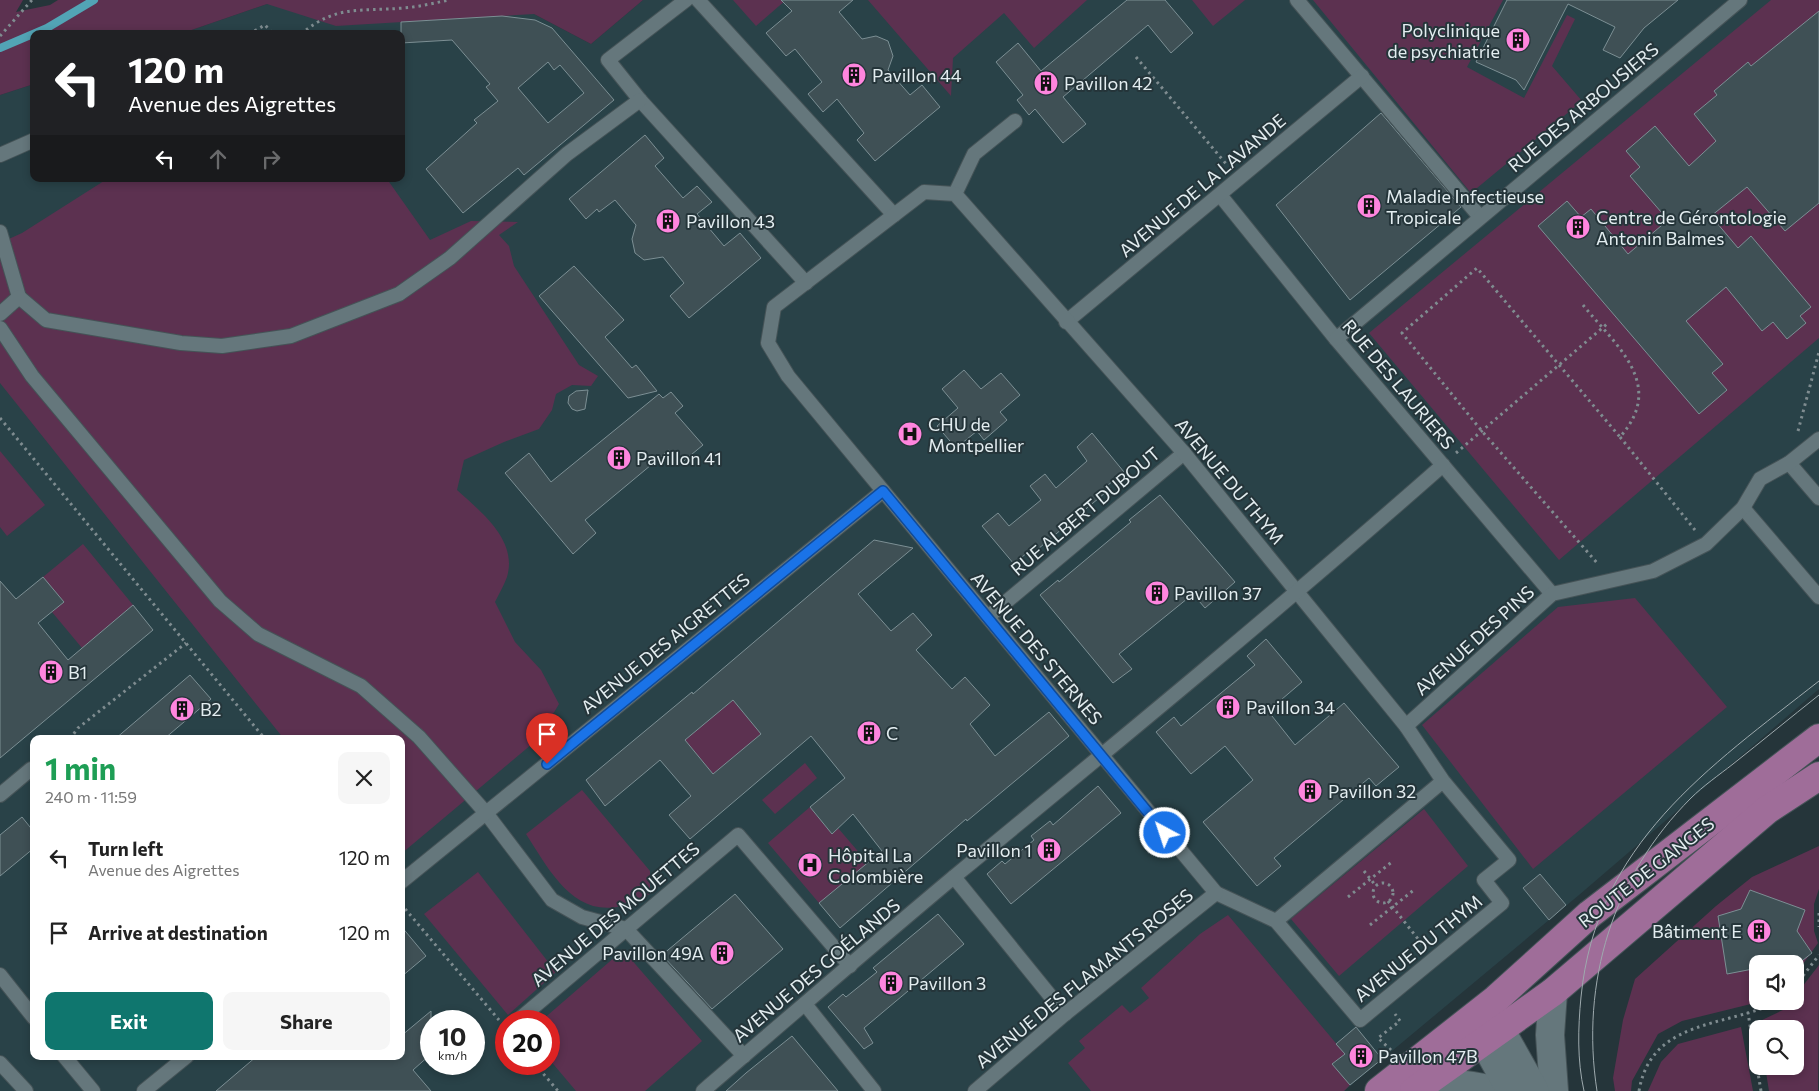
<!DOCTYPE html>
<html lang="en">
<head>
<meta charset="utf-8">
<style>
	:root { --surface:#fff; --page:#f6f6f6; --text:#222; --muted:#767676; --accent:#0f766e }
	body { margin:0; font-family:Commissioner,sans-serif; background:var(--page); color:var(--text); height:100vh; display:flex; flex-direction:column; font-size:19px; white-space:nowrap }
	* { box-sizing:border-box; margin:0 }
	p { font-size:16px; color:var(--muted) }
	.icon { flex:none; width:28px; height:28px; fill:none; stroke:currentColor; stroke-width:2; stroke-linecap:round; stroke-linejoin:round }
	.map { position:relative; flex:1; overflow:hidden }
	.side { position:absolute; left:30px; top:735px; width:375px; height:325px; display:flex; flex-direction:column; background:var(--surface); border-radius:10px; box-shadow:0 2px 8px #0003 }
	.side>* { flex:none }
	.top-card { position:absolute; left:30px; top:30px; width:375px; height:152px; border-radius:10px; box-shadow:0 2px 8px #0003; background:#202124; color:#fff; overflow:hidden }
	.fabs { position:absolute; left:1749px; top:955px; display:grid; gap:10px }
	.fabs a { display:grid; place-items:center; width:55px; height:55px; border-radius:10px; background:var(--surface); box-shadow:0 2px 8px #0003; font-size:25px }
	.speed { position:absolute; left:420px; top:1010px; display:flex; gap:10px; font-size:25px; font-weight:700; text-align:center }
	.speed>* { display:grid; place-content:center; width:65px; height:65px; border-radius:50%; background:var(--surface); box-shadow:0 2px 8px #0003; line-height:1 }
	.speed small { font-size:12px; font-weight:400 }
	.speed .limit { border:8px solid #d22; background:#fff; color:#111 }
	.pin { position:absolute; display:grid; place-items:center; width:42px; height:42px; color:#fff; margin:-51px -21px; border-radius:50% 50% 50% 0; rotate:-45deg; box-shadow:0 0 5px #0007 }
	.pin .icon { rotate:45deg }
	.me { position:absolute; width:55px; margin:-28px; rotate:320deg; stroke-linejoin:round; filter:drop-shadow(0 0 4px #0008) }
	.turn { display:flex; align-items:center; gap:18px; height:105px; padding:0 15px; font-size:22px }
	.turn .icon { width:65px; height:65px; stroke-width:2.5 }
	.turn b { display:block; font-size:35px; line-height:42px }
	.lanes { display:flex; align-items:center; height:48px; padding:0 15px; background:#0003; justify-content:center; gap:25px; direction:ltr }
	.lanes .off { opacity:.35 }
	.round { display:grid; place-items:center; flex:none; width:52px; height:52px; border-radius:10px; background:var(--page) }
	.headline { display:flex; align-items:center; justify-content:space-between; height:85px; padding:0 15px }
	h1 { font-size:30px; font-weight:700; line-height:38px; color:#1e9e55 }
	.cta { display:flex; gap:10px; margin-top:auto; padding:10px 15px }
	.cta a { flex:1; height:58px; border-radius:10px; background:var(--accent); color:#fff; font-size:20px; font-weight:700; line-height:58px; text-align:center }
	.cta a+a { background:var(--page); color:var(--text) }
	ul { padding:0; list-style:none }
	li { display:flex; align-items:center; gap:15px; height:75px; padding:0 15px }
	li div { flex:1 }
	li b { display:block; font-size:19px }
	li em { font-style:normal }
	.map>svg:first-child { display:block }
	.built { fill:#294248; fill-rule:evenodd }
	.green { fill:#5c3150 }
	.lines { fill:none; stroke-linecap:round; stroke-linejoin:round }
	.stream { stroke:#52a4b5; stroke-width:8 }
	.building { fill:#3f5055; stroke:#7c8f94; fill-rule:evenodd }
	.lane-casing { stroke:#455357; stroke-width:16 }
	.street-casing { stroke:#455357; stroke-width:30 }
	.primary-casing { stroke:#455357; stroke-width:30 }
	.path { stroke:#7f8c90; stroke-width:3; stroke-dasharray:2.5 4; stroke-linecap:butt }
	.lane { stroke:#65777c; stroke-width:14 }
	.street { stroke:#65777c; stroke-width:28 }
	.primary { stroke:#9f6d99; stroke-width:28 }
	.tram { stroke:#9eaaae; stroke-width:1 }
	.route-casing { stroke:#114b97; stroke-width:12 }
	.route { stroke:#1a73e8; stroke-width:9 }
	.labels { text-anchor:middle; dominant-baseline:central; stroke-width:4; stroke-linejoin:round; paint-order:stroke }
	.poi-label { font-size:18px; fill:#e3edf0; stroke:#25353a; text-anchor:start }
	.street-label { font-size:18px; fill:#e3edf0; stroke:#25353a }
</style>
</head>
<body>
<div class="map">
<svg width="1819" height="1091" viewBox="0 0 1819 1091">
	<rect width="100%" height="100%" fill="#25353a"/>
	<path class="built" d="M643 0H1819V689L1579 895 1344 1091H0V95L34 84V179H401V34H180L267 4 534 14 591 44ZM34 739H401V1056H34ZM431 1021H474V1064H431ZM506 1021H549V1064H506Z"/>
	<g class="green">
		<polygon points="0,0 23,0 16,12 50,5 58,0 643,0 591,44 534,14 336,26 267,4 180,34 34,34 34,84 0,95"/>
		<polygon points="733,0 786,0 756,26"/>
		<polygon points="868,0 1087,0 1034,48 1004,13 953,58 951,96"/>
		<polygon points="1192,0 1245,0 1213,26"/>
		<polygon points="1313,0 1503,0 1467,67 1524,98 1567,15 1575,19 1552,66 1582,101 1471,193"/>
		<polygon points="1771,0 1819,0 1819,338 1559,560 1369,333"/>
		<path d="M107 179H387L430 240 471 221 518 222 499 235 509 246 514 266 579 365 598 376 591 386 572 385 556 394 552 410 539 429 504 442 464 460 457 490C481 512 518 540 507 577 504 585 499 594 495 602L515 642 541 670 559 704 538 739 401 854V739H284L0 383V243L22 233Z"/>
		<polygon points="0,451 45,505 7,536 0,527"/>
		<polygon points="83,544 133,605 82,648 52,612 64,602 43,577"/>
		<polygon points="1635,598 1727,707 1533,869 1422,725 1558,607"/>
		<polygon points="733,700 761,734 713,774 685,740"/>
		<polygon points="805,763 817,778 775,814 762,800"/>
		<path d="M582 790 650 871V894C639 898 628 905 617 907 571 915 547 866 526 834Z"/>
		<polygon points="810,807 832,834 838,828 868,863 819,903 768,843"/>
		<polygon points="1424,809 1468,866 1339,976 1291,919"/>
		<polygon points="1819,846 1819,889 1814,904 1814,931 1818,943 1795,975 1795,964 1758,964 1758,1001 1763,1001 1682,1021 1658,1034 1632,1081 1631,1091 1615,1091 1613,1078 1623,1020 1635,979 1716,906 1752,877"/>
		<polygon points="478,872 556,972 508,1015 424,914"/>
		<polygon points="1228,915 1345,1054 1332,1064 1350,1085 1344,1091 1091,1091 1068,1063 1085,1048 1079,1041 1122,1005 1130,1013 1149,998 1141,988 1200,934"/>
		<polygon points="623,950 702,1041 645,1091 576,1091 549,1059 549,1021 541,1021"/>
		<polygon points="1819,965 1818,1091 1769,1091 1765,1066 1795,1066 1795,1029 1759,1029 1758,1022 1785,1009 1791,1001 1795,1001 1795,996"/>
		<polygon points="1741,1027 1753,1091 1648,1091 1661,1062 1678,1044"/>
	</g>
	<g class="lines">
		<polyline class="stream" points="0,48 47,28 94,0"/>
	</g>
	<g class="building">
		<polygon points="781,0 853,0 839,12 862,39 876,36 888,41 893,56 888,70 910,95 922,85 940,107 875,161 857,140 864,133 837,99 823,112 808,94 822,82 795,49 786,56 766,33 792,11"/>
		<polygon points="1127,0 1165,0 1193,33 1171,53 1148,25 1063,97 1086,124 1063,143 1035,109 1029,115 1017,100 1023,95 996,62 1018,43 1041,71"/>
		<polygon points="1507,0 1678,0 1644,28 1620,58 1603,50 1615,27 1568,4 1524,90 1516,80 1476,62"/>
		<polygon points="1819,11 1819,203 1785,231 1747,187 1711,216 1738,248 1751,236 1811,307 1800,316 1806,323 1787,339 1773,322 1762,331 1726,287 1686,321 1723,364 1712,373 1727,390 1699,414 1538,226 1567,201 1581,217 1591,209 1628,254 1668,220 1630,176 1640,167 1626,151 1655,126 1689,166 1716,141 1694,114 1717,95 1714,91 1748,62 1751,66"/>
		<path d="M502 16 535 20 552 28 614 100 524 175 518 168 463 213 426 169 477 123 474 120 498 101 486 87 490 84 452 40 401 43V22ZM548 62 554 70 560 65 584 93 548 123 518 88Z"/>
		<polygon points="1381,113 1461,207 1350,300 1276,205"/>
		<polygon points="645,135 664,158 655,166 683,198 697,186 712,202 697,214 724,246 740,233 761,258 689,318 670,296 684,283 663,257 644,260 635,253 632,239 636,225 615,200 599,212 597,209 586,219 569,199"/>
		<polygon points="574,266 624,320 605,337 632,368 636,365 657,391 628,398 539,296"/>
		<polygon points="964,370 981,389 1001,373 1020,395 1000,412 1007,420 984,440 977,431 956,448 937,426 958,408 942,389"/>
		<polygon points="588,390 585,409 577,411 572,409 568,403 569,396 576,391"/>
		<polygon points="671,392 683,406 675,413 703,445 680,464 669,450 585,520 596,533 573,554 505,473 529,453 551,482 659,394 663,398"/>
		<polygon points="1092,433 1124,472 1108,485 1111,488 1032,554 1029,551 1014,564 982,526 998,513 1009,526 1041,500 1030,486 1045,474 1056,488 1087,461 1077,447"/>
		<polygon points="1160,495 1235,582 1205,608 1193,594 1119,654 1132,669 1113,683 1040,595 1058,580 1059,582 1131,522 1129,520"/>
		<path d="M874 540 913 548 858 594 891 631 913 613 932 635 916 650 952 689 965 677 990 705 970 724 995 756 1049 712 1069 736 967 821 966 819 840 928 819 903 882 851 853 814 832 834 810 807 845 778 811 736 690 839 669 815 691 796 660 760 605 806 586 780 692 692 693 694ZM733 700 761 734 713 774 685 740Z"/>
		<polygon points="43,577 64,602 38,623 68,660 133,605 153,630 0,758 0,581 16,599"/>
		<polygon points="1266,639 1302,682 1268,711 1295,745 1344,703 1399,767 1376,786 1369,778 1274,858 1281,866 1257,886 1203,822 1253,780 1225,746 1191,774 1156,732 1174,717 1181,726 1255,665 1247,656"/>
		<polygon points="190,675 211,699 164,739 115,739"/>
		<polygon points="1098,786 1121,813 1011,904 987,874 1002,861 1005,864 1034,840 1031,836 1050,821 1053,825"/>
		<polygon points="22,817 34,832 34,848 0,876 0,835"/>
		<polygon points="1540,874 1566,905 1549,920 1523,888"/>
		<polygon points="1750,890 1805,910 1797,931 1812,953 1798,964 1758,964 1758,968 1727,974 1718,916 1741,909"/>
		<polygon points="735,894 783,949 712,1009 662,955"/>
		<polygon points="938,914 964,944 864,1028 873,1043 864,1049 828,1007 843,994 846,997 877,972 873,968"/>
		<polygon points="401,926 426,956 401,977"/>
		<polygon points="431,1011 431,1054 413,1070 431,1091 216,1091 257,1056 401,1056 401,1036"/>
		<polygon points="1356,1027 1382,1059 1350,1085 1332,1064 1345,1054 1336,1044"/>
		<polygon points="792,1036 838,1091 726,1091 746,1073"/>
	</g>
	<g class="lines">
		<defs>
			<g id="lane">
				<polyline points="686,0 608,60 640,100 806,283"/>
				<polyline points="698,0 894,215"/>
				<polyline points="1297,0 1480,217"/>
				<polyline points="0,155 34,140"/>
				<polyline points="955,194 974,154 1015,121"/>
				<polyline points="1220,195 1336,339 1552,594"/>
				<polyline points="0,232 19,297"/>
				<polyline points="0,314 19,297 46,320 181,343 222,346 291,336 399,294 450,258 567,154 640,100"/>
				<polyline points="1066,322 1362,76"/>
				<polyline points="0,328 32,376 220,601 258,634 361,686 419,737 486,813 552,900 582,917 626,929 744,1056"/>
				<polyline points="1336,339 1740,0"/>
				<polyline points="1789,463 1819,498"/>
				<polyline points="1743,508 1819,597"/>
				<polyline points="988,617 1184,453"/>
				<polyline points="1406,726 1552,594 1653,571 1706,544 1743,508 1760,479 1789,463 1819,439"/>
				<polyline points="0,795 31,769"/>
				<polyline points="954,877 1065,1014"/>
				<polyline points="401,882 883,491"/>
				<polyline points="1276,921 1216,893 788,376 768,343 774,307 924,192 955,194 1184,453 1406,726 1443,781 1509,860 1484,880 1502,903 1360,1020 1276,921 1443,781"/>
				<polyline points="0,975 34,1018"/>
				<polyline points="805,1004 874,1091"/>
				<polyline points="517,1021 738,835 850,966"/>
				<polyline points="64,1056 93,1091"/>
				<polyline points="0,1063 26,1091"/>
				<polyline points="144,1091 187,1056"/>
				<path d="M703 1091C787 1019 870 947 955 876 1119 741 1283 606 1443 465"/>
				<polyline points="975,1091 1065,1014 1216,893"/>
			</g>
			<g id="street">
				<polyline points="1553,992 1550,1035 1554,1091"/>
				<path d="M1430 1079C1452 1085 1474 1084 1495 1091"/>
				<polyline points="1511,1091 1488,1049 1492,1034 1504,1036 1535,1091"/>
			</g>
			<g id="primary">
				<polyline points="1379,1091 1496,999 1590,914 1819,738"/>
				<polyline points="1414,1091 1553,992 1767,810 1819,776"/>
			</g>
		</defs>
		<use href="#lane" class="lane-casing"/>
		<use href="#street" class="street-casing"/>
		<use href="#primary" class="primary-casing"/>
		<g class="path">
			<polyline points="249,34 265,25 273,34"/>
			<path d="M301 34C337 4 360 12 403 8 419 7 434 3 449 0"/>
			<polyline points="0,36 32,0"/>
			<polyline points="1136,57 1227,165"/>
			<path d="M1583 305C1615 345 1667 384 1620 437L1477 268 1402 333 1481 430 1598 564"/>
			<polyline points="0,418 265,739"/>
			<polyline points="1798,431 1819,352"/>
			<polyline points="1620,437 1695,530"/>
			<polyline points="1456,453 1607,324"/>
			<polyline points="70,739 78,728 186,643"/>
			<polyline points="1364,871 1376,886"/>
			<circle cx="1383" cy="893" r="10"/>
			<polyline points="1348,897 1393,861"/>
			<polyline points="1388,901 1422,944"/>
			<polyline points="401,904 499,1020"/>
			<polyline points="1819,913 1819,927"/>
			<polyline points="1370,925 1415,889"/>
			<polyline points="1795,986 1819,955"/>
			<polyline points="1391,1050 1378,1038 1400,1021 1395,1014"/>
			<polyline points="535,1064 558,1091"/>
			<path d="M1639 1091C1649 1032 1700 1027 1748 1013"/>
			<polyline points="1761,1091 1748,1013 1785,1001"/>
		</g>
		<use href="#lane" class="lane"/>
		<use href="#street" class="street"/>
		<use href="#primary" class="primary"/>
		<g class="tram">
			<path d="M1584 1091C1577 1060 1578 1028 1581 997 1596 844 1708 768 1819 681"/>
			<path d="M1597 1091C1580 982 1613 876 1691 798 1703 786 1719 775 1733 764 1762 741 1790 718 1819 695"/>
		</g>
	</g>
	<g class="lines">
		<defs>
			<polyline id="route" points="547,764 883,491 1165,833"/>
		</defs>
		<use href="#route" class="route-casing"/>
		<use href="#route" class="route"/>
	</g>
	<defs>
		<symbol id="building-disc" viewBox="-11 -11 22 22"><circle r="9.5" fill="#ff85de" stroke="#25353a"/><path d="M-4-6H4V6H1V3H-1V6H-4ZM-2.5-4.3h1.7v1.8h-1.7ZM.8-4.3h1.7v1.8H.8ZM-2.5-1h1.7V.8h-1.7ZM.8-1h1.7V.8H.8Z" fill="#111"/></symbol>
		<symbol id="hospital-disc" viewBox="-11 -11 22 22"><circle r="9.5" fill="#ff85de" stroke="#25353a"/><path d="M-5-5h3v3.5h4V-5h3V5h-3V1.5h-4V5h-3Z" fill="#111"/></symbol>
	</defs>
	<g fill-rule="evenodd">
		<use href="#building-disc" x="1504" y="26" width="28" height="28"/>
		<use href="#building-disc" x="840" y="61" width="28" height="28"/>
		<use href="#building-disc" x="1032" y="69" width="28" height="28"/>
		<use href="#building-disc" x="1355" y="192" width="28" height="28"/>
		<use href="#building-disc" x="654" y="207" width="28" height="28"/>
		<use href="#building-disc" x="1564" y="213" width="28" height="28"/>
		<use href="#hospital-disc" x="896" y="420" width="28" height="28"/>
		<use href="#building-disc" x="605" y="444" width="28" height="28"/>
		<use href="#building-disc" x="1143" y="579" width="28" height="28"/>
		<use href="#building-disc" x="37" y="658" width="28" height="28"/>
		<use href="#building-disc" x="1214" y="693" width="28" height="28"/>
		<use href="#building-disc" x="168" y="695" width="28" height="28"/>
		<use href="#building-disc" x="855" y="719" width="28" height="28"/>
		<use href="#building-disc" x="1296" y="777" width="28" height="28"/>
		<use href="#building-disc" x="1035" y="836" width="28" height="28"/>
		<use href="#hospital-disc" x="796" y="851" width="28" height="28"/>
		<use href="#building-disc" x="1745" y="917" width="28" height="28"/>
		<use href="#building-disc" x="708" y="939" width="28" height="28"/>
		<use href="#building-disc" x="877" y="969" width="28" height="28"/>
		<use href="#building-disc" x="1347" y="1042" width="28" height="28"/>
	</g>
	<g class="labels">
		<g class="poi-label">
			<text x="1500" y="30" text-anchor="end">Polyclinique<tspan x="1500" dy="21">de psychiatrie</tspan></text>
			<text x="872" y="75">Pavillon 44</text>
			<text x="1064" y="83">Pavillon 42</text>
			<text x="1386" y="196">Maladie Infectieuse<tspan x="1386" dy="21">Tropicale</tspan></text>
			<text x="1596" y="217">Centre de Gérontologie<tspan x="1596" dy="21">Antonin Balmes</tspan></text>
			<text x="686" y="221">Pavillon 43</text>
			<text x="928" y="424">CHU de<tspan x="928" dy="21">Montpellier</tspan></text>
			<text x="636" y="458">Pavillon 41</text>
			<text x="1174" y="593">Pavillon 37</text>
			<text x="68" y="672">B1</text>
			<text x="1246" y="707">Pavillon 34</text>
			<text x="200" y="709">B2</text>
			<text x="886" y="733">C</text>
			<text x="1328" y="791">Pavillon 32</text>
			<text x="1032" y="850" text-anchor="end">Pavillon 1</text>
			<text x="828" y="855">Hôpital La<tspan x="828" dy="21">Colombière</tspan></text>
			<text x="1742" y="931" text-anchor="end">Bâtiment E</text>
			<text x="704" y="953" text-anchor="end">Pavillon 49A</text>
			<text x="908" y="983">Pavillon 3</text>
			<text x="1378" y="1056">Pavillon 47B</text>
		</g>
		<g class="street-label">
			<text transform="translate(1583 107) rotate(-40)">RUE DES ARBOUSIERS</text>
			<text transform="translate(1202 185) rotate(-40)">AVENUE DE LA LAVANDE</text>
			<text transform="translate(1399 384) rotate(50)">RUE DES LAURIERS</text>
			<text transform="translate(1230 481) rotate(50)">AVENUE DU THYM</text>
			<text transform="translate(1085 511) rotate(-40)">RUE ALBERT DUBOUT</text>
			<text transform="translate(1474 640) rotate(-42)">AVENUE DES PINS</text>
			<text transform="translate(665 643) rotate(-39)">AVENUE DES AIGRETTES</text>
			<text transform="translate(1037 648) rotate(50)">AVENUE DES STERNES</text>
			<text transform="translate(1646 872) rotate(-38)">ROUTE DE GANGES</text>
			<text transform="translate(615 914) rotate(-40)">AVENUE DES MOUETTES</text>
			<text transform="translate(1418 948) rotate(-39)">AVENUE DU THYM</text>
			<text transform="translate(816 970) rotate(-40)">AVENUE DES GOÉLANDS</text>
			<text transform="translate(1084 978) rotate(-39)">AVENUE DES FLAMANTS ROSES</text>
		</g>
	</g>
</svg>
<div class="fabs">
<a><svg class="icon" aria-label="sound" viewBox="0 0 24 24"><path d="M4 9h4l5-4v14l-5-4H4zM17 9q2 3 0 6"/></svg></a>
<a><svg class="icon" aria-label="search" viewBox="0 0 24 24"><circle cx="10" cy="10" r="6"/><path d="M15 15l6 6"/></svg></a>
</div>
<div class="speed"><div>10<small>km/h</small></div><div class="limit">20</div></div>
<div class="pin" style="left:547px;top:764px;background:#d93025"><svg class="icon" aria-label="arrive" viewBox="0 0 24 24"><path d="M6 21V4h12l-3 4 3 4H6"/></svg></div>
<svg class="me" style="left:1165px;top:833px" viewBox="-20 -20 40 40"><circle r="17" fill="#1a73e8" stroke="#fff" stroke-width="3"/><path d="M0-11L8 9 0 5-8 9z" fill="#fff"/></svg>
<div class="top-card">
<div class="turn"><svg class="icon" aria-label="left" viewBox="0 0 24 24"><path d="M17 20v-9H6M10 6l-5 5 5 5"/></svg><div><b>120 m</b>Avenue des Aigrettes</div></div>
<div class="lanes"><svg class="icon" aria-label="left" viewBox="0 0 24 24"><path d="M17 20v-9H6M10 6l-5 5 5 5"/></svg><svg class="icon off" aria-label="ahead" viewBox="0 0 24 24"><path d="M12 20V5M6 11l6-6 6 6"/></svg><svg class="icon off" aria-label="right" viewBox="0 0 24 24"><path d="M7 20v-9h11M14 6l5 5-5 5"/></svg></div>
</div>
<section class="side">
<div class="headline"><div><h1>1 min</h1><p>240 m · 11:59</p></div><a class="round"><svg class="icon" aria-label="close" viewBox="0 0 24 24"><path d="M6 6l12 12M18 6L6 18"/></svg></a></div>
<ul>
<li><svg class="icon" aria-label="left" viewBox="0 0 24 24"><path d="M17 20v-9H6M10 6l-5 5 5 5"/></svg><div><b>Turn left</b><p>Avenue des Aigrettes</p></div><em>120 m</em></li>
<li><svg class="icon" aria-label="arrive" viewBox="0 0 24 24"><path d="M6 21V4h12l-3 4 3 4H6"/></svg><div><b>Arrive at destination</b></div><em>120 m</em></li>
</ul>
<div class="cta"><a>Exit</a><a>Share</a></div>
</section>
</div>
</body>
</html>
